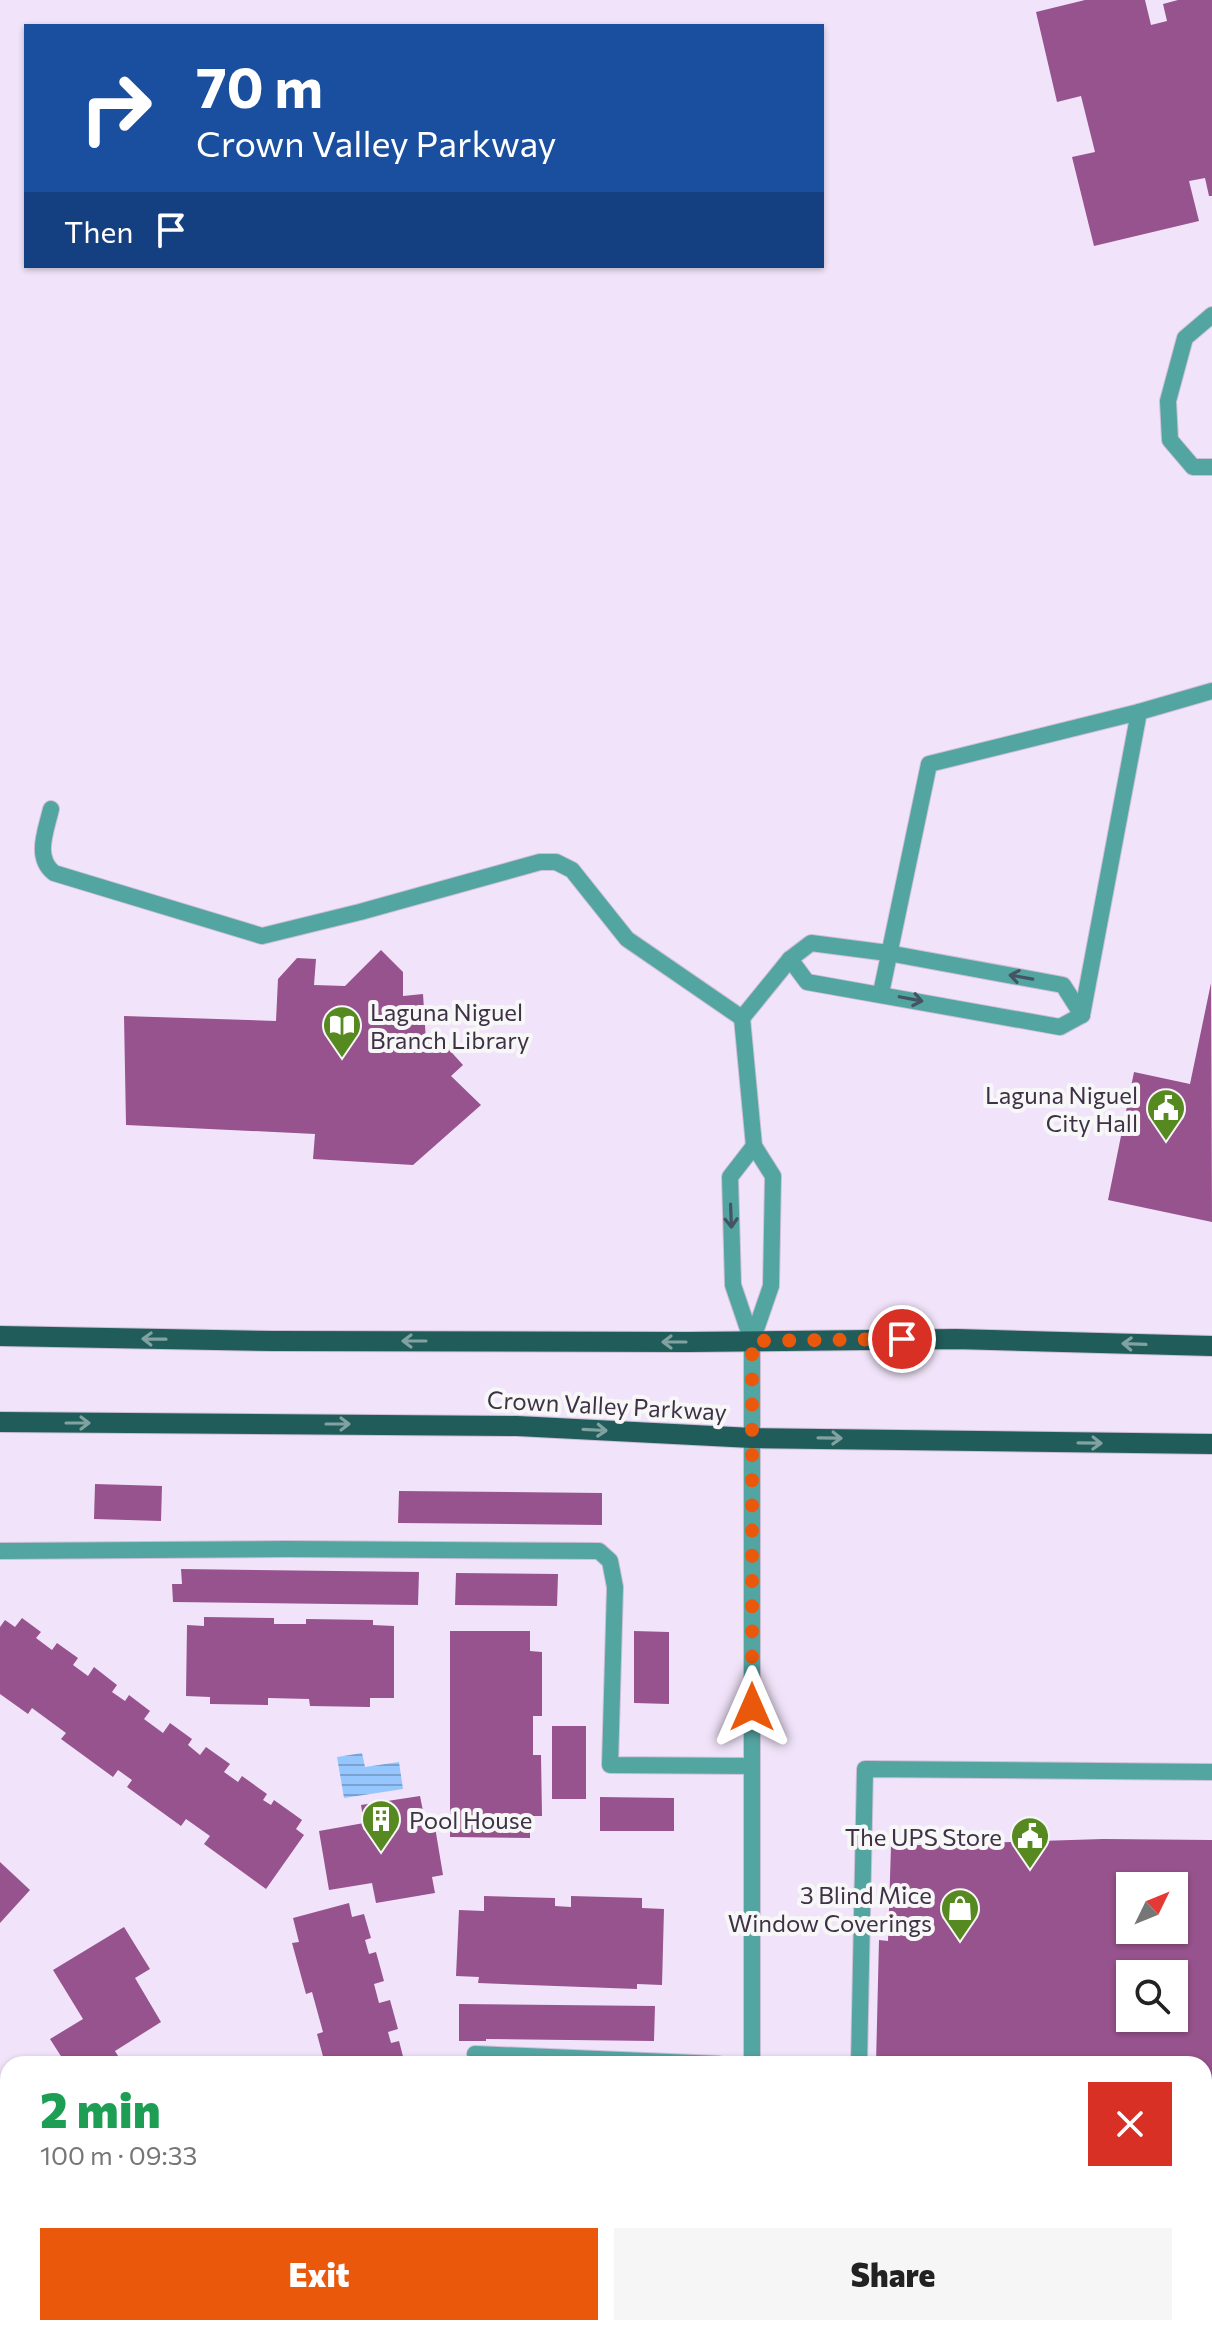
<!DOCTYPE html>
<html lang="en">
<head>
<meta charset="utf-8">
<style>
	:root { --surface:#fff; --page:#f6f6f6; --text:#222; --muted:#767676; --accent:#ea580c }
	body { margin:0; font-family:Commissioner,sans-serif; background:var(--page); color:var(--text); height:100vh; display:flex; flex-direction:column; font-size:30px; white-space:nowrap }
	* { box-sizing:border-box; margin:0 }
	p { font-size:26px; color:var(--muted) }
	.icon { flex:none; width:44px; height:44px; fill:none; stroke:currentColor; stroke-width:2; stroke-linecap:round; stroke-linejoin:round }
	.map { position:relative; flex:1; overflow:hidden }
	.details { position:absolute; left:0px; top:2056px; width:1212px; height:280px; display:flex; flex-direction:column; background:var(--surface); border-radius:24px 24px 0 0; box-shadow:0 2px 6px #0004 }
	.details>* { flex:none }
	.top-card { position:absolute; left:24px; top:24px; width:800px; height:244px; border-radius:0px; box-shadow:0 2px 6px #0004; background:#1a4fa0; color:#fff; overflow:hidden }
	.needle { width:52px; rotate:47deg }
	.fabs { position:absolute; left:1116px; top:1872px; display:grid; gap:16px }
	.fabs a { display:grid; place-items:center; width:72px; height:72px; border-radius:0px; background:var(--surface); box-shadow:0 2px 6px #0004; font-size:40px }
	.pin { position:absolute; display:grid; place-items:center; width:68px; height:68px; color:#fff; margin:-34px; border:4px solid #fff; border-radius:50%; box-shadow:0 2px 8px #0007 }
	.me { position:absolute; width:88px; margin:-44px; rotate:0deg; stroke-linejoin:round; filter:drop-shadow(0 0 6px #0008) }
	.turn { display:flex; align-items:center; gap:28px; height:168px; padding:0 40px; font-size:36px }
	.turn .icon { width:104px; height:104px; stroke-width:2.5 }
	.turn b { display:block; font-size:56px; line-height:68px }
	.then { display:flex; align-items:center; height:76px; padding:0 40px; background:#0003; gap:16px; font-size:30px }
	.round { display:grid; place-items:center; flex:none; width:84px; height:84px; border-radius:0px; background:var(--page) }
	.head { display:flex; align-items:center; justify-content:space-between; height:136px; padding:0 40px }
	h1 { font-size:48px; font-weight:800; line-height:60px; color:#1e9e55 }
	.action { display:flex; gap:16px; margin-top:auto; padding:16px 40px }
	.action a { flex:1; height:92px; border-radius:0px; background:var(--accent); color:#fff; font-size:32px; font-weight:800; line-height:92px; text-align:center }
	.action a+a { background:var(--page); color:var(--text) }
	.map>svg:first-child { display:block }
	.water { fill:url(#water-rules) }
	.building { fill:#97538d; fill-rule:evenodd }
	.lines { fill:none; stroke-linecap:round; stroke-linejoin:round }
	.service-casing { stroke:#cdc0d6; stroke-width:18 }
	.minor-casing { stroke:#cdc0d6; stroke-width:18 }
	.tertiary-casing { stroke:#cdc0d6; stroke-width:18 }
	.primary-casing { stroke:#cdc0d6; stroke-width:22 }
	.service { stroke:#53a5a2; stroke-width:16 }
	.minor { stroke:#53a5a2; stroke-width:16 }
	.tertiary { stroke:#53a5a2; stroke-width:16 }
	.primary { stroke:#205c5a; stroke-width:20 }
	.oneway { stroke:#445462 }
	.oneway2 { stroke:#81a2a1 }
	.route { stroke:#ea580c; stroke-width:14; stroke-dasharray:0 25.2 }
	.labels { text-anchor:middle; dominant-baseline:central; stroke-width:8; stroke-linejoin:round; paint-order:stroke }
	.poi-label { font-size:24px; fill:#3e3146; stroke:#f7f7f7; text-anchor:end }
	.street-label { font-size:24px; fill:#3e3146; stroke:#f7f7f7 }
</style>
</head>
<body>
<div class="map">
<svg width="1212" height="2336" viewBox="0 0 1212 2336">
	<defs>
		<pattern id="water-rules" width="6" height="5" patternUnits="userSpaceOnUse" patternTransform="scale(2)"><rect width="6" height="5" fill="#95c6fe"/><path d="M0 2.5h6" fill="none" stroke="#7ba1cf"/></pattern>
	</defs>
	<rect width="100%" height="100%" fill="#f1e4fa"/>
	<polygon class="water" points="362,1753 365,1767 399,1762 403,1789 344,1798 337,1757"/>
	<g class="building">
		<polygon points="1085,0 1145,0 1151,25 1167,21 1163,4 1178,0 1212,0 1212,196 1209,196 1205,178 1189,181 1199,221 1094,246 1072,157 1095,152 1081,96 1057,102 1036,12"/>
		<polygon points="381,950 403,972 403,996 423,994 426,1041 435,1034 463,1065 451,1076 481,1105 413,1165 313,1159 315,1134 126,1125 124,1016 276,1021 278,979 297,958 316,959 314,985 345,986"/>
		<polygon points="1211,983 1212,1222 1108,1200 1134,1072 1190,1084"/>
		<polygon points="95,1484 162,1486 161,1521 94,1519"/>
		<polygon points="399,1491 602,1493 602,1525 398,1523"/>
		<polygon points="181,1569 419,1572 418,1605 173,1602 172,1584 182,1584"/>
		<polygon points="456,1573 558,1574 557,1606 455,1605"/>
		<polygon points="204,1617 274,1618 274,1624 306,1624 306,1619 373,1620 373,1625 394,1626 394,1698 370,1698 370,1707 310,1706 309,1699 268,1698 268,1705 210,1704 210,1697 186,1696 187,1625 204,1626"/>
		<polygon points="22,1618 41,1632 36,1638 52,1650 57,1643 78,1658 73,1665 88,1676 94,1667 117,1685 112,1692 125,1701 129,1695 150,1711 144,1719 163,1733 170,1723 192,1739 188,1745 200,1755 206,1747 230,1764 224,1772 238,1782 242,1776 267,1794 263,1800 271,1805 274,1800 302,1820 296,1829 304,1835 266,1889 204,1844 210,1836 186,1819 181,1826 127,1787 132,1780 118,1770 113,1777 61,1739 66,1733 32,1708 28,1714 0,1694 0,1627 5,1620 15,1627"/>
		<polygon points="450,1631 530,1631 530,1651 542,1652 542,1716 533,1716 533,1755 541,1755 542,1816 530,1816 530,1838 450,1837"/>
		<polygon points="634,1631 669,1632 669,1704 634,1703"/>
		<rect x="552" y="1726" width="34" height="73"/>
		<polygon points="420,1796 424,1816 433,1815 443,1875 432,1877 435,1893 376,1903 372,1883 329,1890 319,1831 364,1823 361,1805"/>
		<polygon points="600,1797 674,1798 674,1831 600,1831"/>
		<path d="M1103 1839 1212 1840V2105H1204V2064H876L879 1940 888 1941 891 1846ZM1130 1886H1174V1930H1130ZM1130 1974H1174V2018H1130Z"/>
		<polygon points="0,1862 30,1890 0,1923"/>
		<polygon points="484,1896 555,1898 555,1906 571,1907 571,1896 642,1898 642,1908 664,1909 662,1985 637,1984 637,1989 478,1983 479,1977 456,1976 459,1910 484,1911"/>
		<polygon points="349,1903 352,1917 364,1914 371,1938 365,1940 369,1954 376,1952 384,1981 374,1984 379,2003 390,2000 398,2029 388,2032 391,2043 399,2041 405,2064 325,2064 317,2034 323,2032 312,1992 306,1994 292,1943 299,1942 293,1918"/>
		<polygon points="124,1927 150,1969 135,1978 161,2022 115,2051 123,2064 66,2064 50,2039 83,2019 53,1970"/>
		<polygon points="459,2004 655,2006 654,2041 486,2039 486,2041 459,2041"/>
		<polygon points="154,2328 295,2328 297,2336 157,2336"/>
	</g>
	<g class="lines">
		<defs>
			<g id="service">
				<polyline points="1212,315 1185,338 1168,401 1170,440 1193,467 1212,467"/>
				<polyline points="1139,712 1212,691"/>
				<path d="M51 809C46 831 34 857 54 873L262 936 360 912 540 862H556L572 870 627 939 742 1018 790 959 811 943 888 953 1063 985 1082 1015"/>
				<polyline points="790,959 807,982 1060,1027 1082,1015"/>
				<polyline points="881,993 929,764 1139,712 1082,1015"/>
				<polyline points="0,1551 287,1549 599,1551 610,1561 615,1587 610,1765 752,1766"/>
				<polyline points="475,2054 718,2064"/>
				<polyline points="859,2064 865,1769 1212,1772"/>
				<polyline points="1204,2213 1212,2213"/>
				<polyline points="1204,2320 1212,2320"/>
				<polyline points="856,2328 866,2333 1029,2328"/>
			</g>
			<g id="minor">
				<polyline points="0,2127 8,2140"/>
				<polyline points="82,2328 84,2336"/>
			</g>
			<g id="tertiary">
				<polyline points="742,1018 754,1146 773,1176 771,1286 752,1341"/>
				<polyline points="752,2064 752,1341 733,1285 730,1177 754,1146"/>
				<polyline points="745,2336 746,2328"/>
			</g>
			<g id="primary">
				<polyline points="0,1336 273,1341 688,1342 956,1339 1212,1346"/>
				<polyline points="0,1422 517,1426 752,1438 1212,1444"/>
			</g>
		</defs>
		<use href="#service" class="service-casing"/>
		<use href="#minor" class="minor-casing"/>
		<use href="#tertiary" class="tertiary-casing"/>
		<use href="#primary" class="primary-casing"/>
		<use href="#service" class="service"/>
		<use href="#minor" class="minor"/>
		<use href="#tertiary" class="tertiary"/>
		<use href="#primary" class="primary"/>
	</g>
	<defs><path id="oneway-shaft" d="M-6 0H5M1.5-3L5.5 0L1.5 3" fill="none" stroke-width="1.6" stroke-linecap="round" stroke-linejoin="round" transform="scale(2)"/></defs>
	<g class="oneway">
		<use href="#oneway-shaft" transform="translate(1021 977) rotate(-170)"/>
		<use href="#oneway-shaft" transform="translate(911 999) rotate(11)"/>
		<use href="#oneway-shaft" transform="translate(731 1216) rotate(88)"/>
	</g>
	<g class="oneway2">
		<use href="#oneway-shaft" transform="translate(154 1339) rotate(-179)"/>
		<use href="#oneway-shaft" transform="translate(414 1341) rotate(-180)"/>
		<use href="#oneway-shaft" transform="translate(674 1342) rotate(-180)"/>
		<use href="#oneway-shaft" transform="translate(1134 1344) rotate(-178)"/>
		<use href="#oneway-shaft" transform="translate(78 1423)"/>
		<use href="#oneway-shaft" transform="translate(338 1424)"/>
		<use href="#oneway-shaft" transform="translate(595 1430) rotate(3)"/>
		<use href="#oneway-shaft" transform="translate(830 1438) rotate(1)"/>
		<use href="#oneway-shaft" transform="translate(1090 1443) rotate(1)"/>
	</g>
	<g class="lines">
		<polyline class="route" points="752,1707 752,1341 902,1339"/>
	</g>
	<defs>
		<symbol id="library-pin" viewBox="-11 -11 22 30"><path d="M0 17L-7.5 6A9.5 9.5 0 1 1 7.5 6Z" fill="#568920" stroke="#f7f7f7"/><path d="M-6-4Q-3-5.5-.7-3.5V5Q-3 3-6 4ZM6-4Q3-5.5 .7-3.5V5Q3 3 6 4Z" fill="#fff"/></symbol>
		<symbol id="civic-pin" viewBox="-11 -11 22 30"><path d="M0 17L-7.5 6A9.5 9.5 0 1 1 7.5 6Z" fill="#568920" stroke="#f7f7f7"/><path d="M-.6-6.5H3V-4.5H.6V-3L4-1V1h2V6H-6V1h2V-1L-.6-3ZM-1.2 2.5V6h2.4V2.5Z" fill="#fff"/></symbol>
		<symbol id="building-pin" viewBox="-11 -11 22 30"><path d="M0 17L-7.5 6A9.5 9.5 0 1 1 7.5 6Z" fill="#568920" stroke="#f7f7f7"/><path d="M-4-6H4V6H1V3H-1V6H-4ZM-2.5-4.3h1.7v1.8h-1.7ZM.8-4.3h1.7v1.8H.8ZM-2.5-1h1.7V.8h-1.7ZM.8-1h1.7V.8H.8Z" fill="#fff"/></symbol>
		<symbol id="shop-pin" viewBox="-11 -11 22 30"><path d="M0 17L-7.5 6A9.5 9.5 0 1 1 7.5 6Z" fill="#568920" stroke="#f7f7f7"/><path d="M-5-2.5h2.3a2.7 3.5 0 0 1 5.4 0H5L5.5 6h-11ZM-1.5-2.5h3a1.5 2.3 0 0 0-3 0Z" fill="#fff"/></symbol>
	</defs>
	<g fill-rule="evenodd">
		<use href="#library-pin" x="320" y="1003" width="44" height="60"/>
		<use href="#civic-pin" x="1144" y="1086" width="44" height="60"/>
		<use href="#building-pin" x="359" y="1797" width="44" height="60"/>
		<use href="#civic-pin" x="1008" y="1814" width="44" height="60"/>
		<use href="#shop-pin" x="938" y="1886" width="44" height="60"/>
	</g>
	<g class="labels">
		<g class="poi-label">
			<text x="370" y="1011" text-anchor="start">Laguna Niguel<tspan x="370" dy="28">Branch Library</tspan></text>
			<text x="1138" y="1094">Laguna Niguel<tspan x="1138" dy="28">City Hall</tspan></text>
			<text x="409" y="1819" text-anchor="start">Pool House</text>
			<text x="1002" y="1836">The UPS Store</text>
			<text x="932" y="1894">3 Blind Mice<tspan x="932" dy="28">Window Coverings</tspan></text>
		</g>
		<g class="street-label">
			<text transform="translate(607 1405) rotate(3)">Crown Valley Parkway</text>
		</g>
	</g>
</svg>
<div class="fabs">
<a><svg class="needle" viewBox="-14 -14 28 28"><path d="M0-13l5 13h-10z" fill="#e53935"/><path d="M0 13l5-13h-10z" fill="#767676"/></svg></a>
<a><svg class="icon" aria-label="search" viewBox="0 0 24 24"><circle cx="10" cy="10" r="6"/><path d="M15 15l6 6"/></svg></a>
</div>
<div class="pin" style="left:902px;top:1339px;background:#d93025"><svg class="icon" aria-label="arrive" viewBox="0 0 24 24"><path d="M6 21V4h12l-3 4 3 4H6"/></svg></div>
<svg class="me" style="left:752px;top:1707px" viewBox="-20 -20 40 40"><path d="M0-17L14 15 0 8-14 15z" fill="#ea580c" stroke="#fff" stroke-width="4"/></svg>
<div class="top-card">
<div class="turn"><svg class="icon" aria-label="right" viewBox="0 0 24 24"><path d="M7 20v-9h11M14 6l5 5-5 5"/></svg><div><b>70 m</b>Crown Valley Parkway</div></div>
<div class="then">Then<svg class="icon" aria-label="arrive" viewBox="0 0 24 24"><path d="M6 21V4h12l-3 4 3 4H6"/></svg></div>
</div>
<section class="details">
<div class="head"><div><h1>2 min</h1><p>100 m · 09:33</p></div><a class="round" style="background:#d93025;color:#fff"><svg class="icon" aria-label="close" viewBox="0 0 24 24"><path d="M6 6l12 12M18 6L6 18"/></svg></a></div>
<div class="action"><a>Exit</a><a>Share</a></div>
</section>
</div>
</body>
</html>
